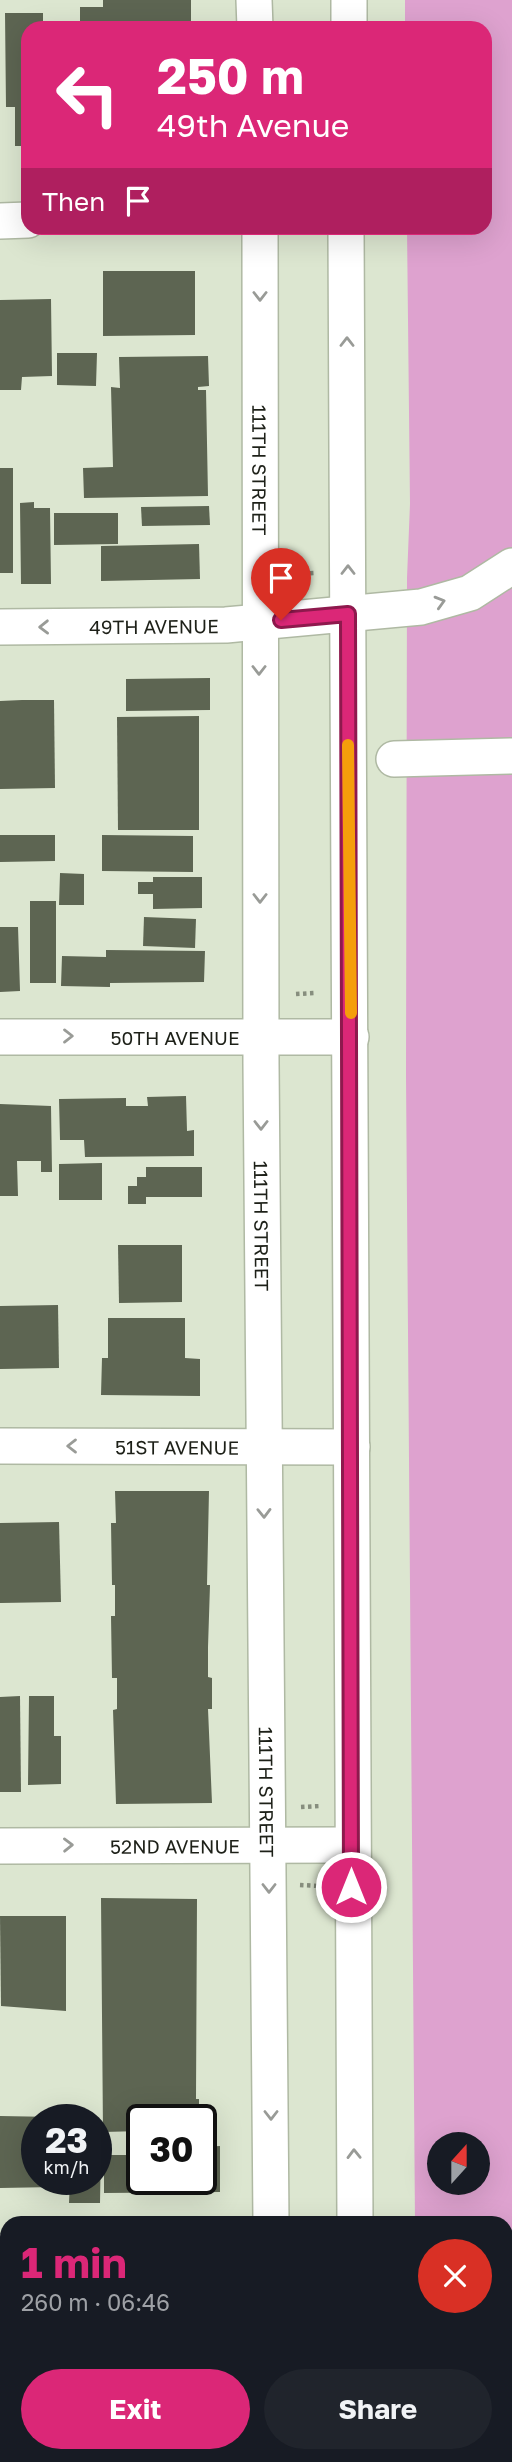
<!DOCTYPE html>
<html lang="en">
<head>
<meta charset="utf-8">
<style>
	:root { --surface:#171b24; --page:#20242c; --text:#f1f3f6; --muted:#9ea1a6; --accent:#db2777 }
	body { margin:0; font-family:"Golos Text",sans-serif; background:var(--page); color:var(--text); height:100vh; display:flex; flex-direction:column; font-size:26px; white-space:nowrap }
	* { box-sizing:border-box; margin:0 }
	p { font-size:23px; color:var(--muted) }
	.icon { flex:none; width:38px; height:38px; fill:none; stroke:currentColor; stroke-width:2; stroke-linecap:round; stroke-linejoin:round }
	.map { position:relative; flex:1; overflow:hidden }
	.side { position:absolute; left:0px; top:2216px; width:513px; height:247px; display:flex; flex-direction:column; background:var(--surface); border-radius:21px 21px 0 0; box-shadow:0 7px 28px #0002 }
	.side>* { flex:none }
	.guide { position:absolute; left:21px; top:21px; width:471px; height:214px; border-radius:21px; box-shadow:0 7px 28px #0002; background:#db2777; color:#fff; overflow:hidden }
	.needle { width:46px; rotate:21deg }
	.buttons { position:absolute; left:427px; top:2132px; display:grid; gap:14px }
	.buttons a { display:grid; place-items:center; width:63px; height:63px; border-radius:50%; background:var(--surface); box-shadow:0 7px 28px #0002; font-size:35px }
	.speed { position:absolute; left:21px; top:2104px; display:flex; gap:14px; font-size:35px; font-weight:700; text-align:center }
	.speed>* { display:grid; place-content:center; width:91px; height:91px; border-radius:50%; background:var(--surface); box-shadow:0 7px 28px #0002; line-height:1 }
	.speed small { font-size:18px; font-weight:400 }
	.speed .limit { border:4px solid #111; border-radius:10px; background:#fff; color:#111 }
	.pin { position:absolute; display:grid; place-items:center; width:60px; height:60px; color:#fff; margin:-72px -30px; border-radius:50% 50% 50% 0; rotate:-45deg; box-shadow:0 0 7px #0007 }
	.pin .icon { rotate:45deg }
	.me { position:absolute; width:77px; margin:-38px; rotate:0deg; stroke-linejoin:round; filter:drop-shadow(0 0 5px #0008) }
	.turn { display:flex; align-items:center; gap:24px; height:147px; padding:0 21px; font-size:32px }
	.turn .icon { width:91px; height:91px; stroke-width:2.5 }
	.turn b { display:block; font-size:49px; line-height:60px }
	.then { display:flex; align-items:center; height:66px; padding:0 21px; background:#0003; gap:14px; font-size:26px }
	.round { display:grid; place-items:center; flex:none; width:74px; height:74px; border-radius:37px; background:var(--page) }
	.summary { display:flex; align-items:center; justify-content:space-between; height:119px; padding:0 21px }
	h1 { font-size:42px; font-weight:700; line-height:52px; color:var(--accent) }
	.button { display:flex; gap:14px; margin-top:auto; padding:14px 21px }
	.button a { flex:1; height:80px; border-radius:42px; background:var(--accent); color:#fff; font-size:28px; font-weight:700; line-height:80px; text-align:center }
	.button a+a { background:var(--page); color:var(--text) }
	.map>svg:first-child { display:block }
	.green { fill:#dea2cf; fill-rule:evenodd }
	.building { fill:#5d6552 }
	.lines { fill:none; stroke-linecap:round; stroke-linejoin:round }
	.minor-casing { stroke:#afb9a3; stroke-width:38 }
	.path { stroke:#878e7e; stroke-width:4.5; stroke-dasharray:3.5 3.5; stroke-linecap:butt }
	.minor { stroke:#fff; stroke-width:35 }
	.oneway { stroke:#999b97 }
	.route-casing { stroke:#8e194d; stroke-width:18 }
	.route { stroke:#db2777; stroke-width:12 }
	.slow { stroke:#f59e0b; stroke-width:12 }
	.labels { text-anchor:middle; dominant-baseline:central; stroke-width:7; stroke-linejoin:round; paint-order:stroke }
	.street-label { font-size:19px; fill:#1d2018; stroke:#e9f3dd }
</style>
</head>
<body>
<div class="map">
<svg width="512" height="2462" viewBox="0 0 512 2462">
	<rect width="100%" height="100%" fill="#dce6d0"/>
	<path class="green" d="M405 0H512V2462L506 2455V2222H415L406 1076 407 578 410 504 407 228H485V28H405ZM439 2144H478V2182H439Z"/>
	<g class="building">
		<polygon points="103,0 191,0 191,28 80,25 80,7 103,7"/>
		<polygon points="5,13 43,13 43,28 28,28 28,146 15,146 15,107 6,107"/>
		<polygon points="103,271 195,271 195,335 103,336"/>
		<polygon points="51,299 52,376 22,377 21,390 0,390 0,300"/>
		<polygon points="57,353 97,353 96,386 57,385"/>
		<polygon points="208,356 209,386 198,387 198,390 206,390 208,496 84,498 83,468 113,467 111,387 120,388 119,357"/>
		<rect x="0" y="468" width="13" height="105"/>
		<polygon points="34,502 34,508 50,508 51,584 21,584 20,503"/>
		<polygon points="209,506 210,525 142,526 141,507"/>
		<polygon points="54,513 118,513 118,544 54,545"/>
		<polygon points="199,544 200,579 101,581 101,546"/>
		<polygon points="210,678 210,710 126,711 126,679"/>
		<polygon points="22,700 54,700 55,788 0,789 0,701"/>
		<polygon points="199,716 199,830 118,830 117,717"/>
		<polygon points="0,835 55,835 55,861 0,862"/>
		<polygon points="102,835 193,836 193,872 102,871"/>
		<polygon points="60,873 84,874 84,905 59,905"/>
		<polygon points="153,877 202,877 202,908 153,909 153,894 138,894 138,882 153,882"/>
		<rect x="30" y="901" width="26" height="82"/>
		<polygon points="144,917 196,919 195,948 143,946"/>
		<polygon points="0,927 18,927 20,991 0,992"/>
		<polygon points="106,950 205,951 204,982 110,983 110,987 61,986 62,956 106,957"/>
		<polygon points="186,1096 187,1131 194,1130 194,1156 85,1157 84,1140 60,1140 59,1099 126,1098 126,1106 148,1106 147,1097"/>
		<polygon points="0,1104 51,1106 52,1172 41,1172 41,1161 17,1161 18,1196 0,1196"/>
		<polygon points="102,1163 102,1200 59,1200 59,1164"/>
		<polygon points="146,1167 202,1167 202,1197 146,1197 146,1204 128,1204 128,1186 137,1186 137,1177 146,1177"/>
		<polygon points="118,1245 182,1245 182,1302 119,1303"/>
		<polygon points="58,1305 59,1368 0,1369 0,1306"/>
		<polygon points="108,1318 185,1318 185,1358 200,1359 200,1396 101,1395 102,1358 108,1358"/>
		<polygon points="115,1491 209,1491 207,1585 210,1585 208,1647 208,1677 212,1678 212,1709 208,1709 212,1803 116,1804 113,1710 117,1709 117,1678 112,1678 111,1616 115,1616 115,1585 112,1585 111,1523 116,1523"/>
		<polygon points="59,1522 61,1602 0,1603 0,1523"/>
		<polygon points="20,1696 21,1792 0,1792 0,1697"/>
		<polygon points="29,1696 54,1696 54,1736 61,1736 61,1784 28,1785"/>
		<polygon points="101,1898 197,1899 196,2099 199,2099 199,2119 142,2119 142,2131 103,2132"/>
		<polygon points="0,1916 66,1916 66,2011 1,2006"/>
		<polygon points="0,2116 55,2117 55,2119 37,2119 37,2179 55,2179 55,2187 0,2188"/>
		<polygon points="96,2144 101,2144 100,2203 69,2203 70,2179 96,2179"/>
		<polygon points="220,2146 220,2192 104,2193 104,2155 142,2155 142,2179 201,2179 201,2147"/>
		<rect x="0" y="2312" width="7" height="93"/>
		<polygon points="11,2455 42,2455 43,2462 11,2462"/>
		<polygon points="104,2455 190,2455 190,2461 104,2460"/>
	</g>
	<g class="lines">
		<defs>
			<g id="minor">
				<polyline points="254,0 255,28"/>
				<polyline points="349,28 349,0"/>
				<polyline points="0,221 28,220"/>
				<path id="s1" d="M260 228 261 1064 271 2222"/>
				<polyline points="346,228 355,2222"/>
				<path id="s2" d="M0 627 226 625 421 607 470 593 512 566"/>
				<polyline points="394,759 512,756"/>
				<path id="s3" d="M0 1037H351"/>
				<path id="s4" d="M0 1446 352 1447"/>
				<path id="s5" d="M0 1846 351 1845"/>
				<polyline points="0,2252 7,2252"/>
				<polyline points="271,2455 271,2462"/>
				<polyline points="357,2455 357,2462"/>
				<polyline points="400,2455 512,2459"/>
			</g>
		</defs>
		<use href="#minor" class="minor-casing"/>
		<g class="path">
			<polyline points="296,574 315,573"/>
			<polyline points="296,994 315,993"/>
			<polyline points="301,1807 321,1806"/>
			<polyline points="300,1885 320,1886"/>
		</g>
		<use href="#minor" class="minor"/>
	</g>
	<defs><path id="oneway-chevron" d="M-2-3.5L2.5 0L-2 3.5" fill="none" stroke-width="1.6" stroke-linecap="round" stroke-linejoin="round" transform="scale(1.75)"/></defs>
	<g class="oneway">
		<use href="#oneway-chevron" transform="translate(260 296) rotate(90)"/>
		<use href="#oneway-chevron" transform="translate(347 342) rotate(-90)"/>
		<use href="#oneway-chevron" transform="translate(348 570) rotate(-90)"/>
		<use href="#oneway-chevron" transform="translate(440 602) rotate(-16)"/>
		<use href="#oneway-chevron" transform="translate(44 627) rotate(179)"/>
		<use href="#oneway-chevron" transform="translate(259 670) rotate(90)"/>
		<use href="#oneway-chevron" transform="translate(260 898) rotate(90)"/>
		<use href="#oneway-chevron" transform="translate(68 1036)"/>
		<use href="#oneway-chevron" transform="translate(261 1125) rotate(90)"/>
		<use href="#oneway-chevron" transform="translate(72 1446) rotate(180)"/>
		<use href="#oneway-chevron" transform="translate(264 1513) rotate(89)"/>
		<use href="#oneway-chevron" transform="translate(68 1845) rotate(-1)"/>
		<use href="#oneway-chevron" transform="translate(269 1888) rotate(90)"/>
		<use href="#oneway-chevron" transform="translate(271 2115) rotate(90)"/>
		<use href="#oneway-chevron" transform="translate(354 2154) rotate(-91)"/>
	</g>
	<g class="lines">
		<defs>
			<polyline id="route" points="281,620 348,614 351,1887"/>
		</defs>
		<use href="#route" class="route-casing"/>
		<use href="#route" class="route"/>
		<polyline class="slow" points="348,745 351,1013"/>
	</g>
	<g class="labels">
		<g class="street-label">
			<text stroke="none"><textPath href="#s1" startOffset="242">111TH STREET</textPath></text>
			<text stroke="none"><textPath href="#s2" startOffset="154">49TH AVENUE</textPath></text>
			<text stroke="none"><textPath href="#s3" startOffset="175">50TH AVENUE</textPath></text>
			<text stroke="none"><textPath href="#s1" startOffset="998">111TH STREET</textPath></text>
			<text stroke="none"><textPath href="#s4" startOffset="177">51ST AVENUE</textPath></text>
			<text stroke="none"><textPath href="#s1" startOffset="1564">111TH STREET</textPath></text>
			<text stroke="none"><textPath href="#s5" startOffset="175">52ND AVENUE</textPath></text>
		</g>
	</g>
</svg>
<div class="buttons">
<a><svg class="needle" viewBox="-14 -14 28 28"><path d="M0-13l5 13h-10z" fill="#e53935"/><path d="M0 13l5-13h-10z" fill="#9ea1a6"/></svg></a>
</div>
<div class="speed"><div>23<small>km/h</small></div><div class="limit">30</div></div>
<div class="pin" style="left:281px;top:620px;background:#d93025"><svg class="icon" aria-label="arrive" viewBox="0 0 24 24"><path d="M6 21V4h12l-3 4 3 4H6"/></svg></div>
<svg class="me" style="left:351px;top:1887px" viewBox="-20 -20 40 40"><circle r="17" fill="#db2777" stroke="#fff" stroke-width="3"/><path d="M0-11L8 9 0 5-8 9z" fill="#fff"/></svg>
<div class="guide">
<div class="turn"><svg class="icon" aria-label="left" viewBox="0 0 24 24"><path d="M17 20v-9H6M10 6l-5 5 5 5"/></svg><div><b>250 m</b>49th Avenue</div></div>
<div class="then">Then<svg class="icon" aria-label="arrive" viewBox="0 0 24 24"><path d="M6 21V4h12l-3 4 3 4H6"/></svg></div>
</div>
<section class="side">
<div class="summary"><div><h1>1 min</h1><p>260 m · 06:46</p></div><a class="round" style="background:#d93025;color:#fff"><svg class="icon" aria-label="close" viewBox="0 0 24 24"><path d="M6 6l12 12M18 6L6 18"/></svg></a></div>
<div class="button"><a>Exit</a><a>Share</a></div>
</section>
</div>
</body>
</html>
